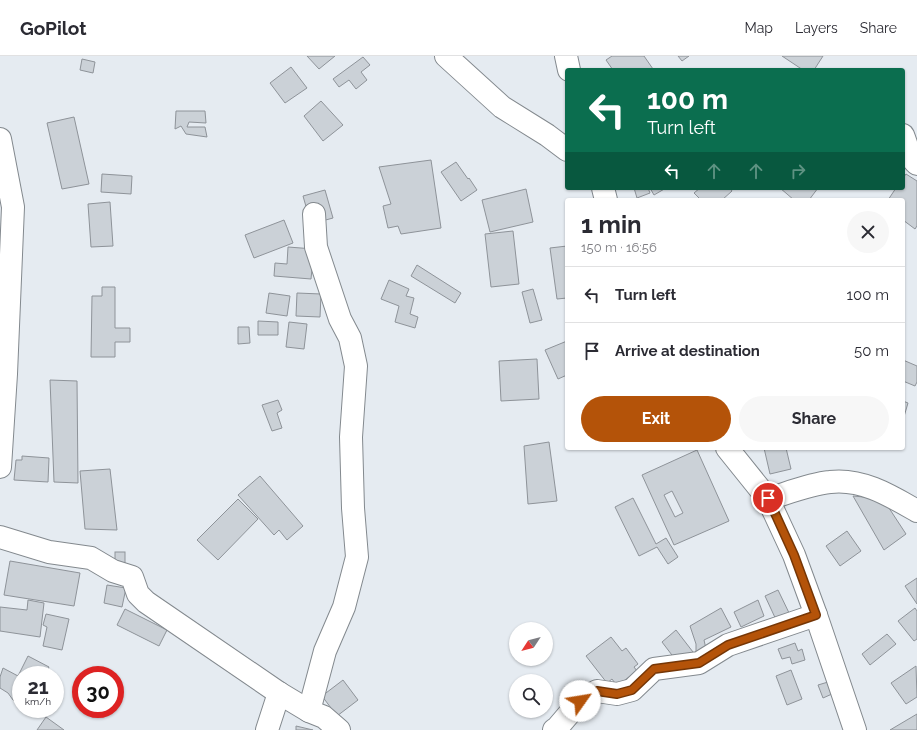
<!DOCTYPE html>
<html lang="en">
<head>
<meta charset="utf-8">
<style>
	:root { --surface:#fff; --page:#f7f7f7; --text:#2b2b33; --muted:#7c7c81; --line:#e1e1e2; --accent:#b45309 }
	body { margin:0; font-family:Raleway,sans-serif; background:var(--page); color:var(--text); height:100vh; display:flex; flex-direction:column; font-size:15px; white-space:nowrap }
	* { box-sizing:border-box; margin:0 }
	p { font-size:13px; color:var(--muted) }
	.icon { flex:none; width:22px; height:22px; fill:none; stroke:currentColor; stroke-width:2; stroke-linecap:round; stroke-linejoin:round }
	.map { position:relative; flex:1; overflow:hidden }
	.details { position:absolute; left:565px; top:142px; width:340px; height:252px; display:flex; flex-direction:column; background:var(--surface); border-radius:4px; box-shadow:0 1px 3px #0004 }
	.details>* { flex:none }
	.guide { position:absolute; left:565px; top:12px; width:340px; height:122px; border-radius:4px; box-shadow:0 1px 3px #0004; background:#0b6e4f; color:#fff; overflow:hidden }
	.needle { width:26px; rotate:234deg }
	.controls { position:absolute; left:509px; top:566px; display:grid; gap:8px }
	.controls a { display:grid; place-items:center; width:44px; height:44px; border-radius:50%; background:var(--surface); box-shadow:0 1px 3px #0004; font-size:20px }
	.speed { position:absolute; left:12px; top:610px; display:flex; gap:8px; font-size:20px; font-weight:700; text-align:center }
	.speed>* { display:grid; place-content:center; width:52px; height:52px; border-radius:50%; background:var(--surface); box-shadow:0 1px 3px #0004; line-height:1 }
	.speed small { font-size:10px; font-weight:400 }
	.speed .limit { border:6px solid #d22; background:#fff; color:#111 }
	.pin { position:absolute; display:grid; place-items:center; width:34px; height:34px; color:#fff; margin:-17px; border:2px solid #fff; border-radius:50%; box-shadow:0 1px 4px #0007 }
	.me { position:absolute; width:44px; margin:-22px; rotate:58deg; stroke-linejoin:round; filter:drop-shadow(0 0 3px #0008) }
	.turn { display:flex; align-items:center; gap:14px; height:84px; padding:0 16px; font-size:18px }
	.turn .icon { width:52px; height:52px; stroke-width:2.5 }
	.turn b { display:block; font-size:28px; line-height:34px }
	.lanes { display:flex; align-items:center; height:38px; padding:0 16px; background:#0003; justify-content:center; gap:20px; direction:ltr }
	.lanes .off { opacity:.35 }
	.round { display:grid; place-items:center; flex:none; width:42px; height:42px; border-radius:21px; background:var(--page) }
	.summary { display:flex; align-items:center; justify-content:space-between; height:68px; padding:0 16px }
	h1 { font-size:24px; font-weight:700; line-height:30px }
	.cta { display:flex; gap:8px; margin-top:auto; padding:8px 16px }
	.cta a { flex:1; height:46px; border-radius:24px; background:var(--accent); color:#fff; font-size:16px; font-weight:700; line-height:46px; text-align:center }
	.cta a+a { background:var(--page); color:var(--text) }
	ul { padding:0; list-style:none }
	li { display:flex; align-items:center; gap:12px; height:56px; padding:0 16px; border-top:1px solid var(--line) }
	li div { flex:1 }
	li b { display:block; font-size:15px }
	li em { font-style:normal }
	header { display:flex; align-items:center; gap:24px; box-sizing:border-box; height:56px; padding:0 20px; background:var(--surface); border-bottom:1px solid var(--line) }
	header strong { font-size:19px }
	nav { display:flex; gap:22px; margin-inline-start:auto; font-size:14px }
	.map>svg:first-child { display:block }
	.building { fill:#cbd1d7; stroke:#8e9399; fill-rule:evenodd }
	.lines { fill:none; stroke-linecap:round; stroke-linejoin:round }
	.minor-casing { stroke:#83898e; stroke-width:24 }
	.minor { stroke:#fff; stroke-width:22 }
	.route-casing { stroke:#753606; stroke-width:10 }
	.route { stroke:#b45309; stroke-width:7 }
</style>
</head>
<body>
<header>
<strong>GoPilot</strong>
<nav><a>Map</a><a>Layers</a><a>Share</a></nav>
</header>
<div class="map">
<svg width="917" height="674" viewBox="0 0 917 674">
	<rect width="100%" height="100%" fill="#e5ebf1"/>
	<g class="building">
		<polygon points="307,0 335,0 319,13"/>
		<polygon points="612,0 644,0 653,13 652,14 613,14 606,4"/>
		<polygon points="678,0 689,0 682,5"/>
		<polygon points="782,0 823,0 814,14 803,14"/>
		<polygon points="363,1 370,9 361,16 367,24 356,33 349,24 339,31 333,23"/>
		<polygon points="82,3 95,6 93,17 80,14"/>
		<polygon points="291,11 307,32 285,47 270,27"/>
		<polygon points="321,45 343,69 323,85 304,60"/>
		<polygon points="176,55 205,55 206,67 189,66 187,71 205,71 207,81 186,78 181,70 175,73"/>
		<polygon points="74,61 89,128 62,133 47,67"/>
		<polygon points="431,104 441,172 401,178 398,170 388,172 383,150 391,148 379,111"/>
		<polygon points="456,106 468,123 469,122 477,134 461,145 441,116"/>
		<polygon points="102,118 132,120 131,138 101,136"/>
		<polygon points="906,118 917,125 917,170 915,173 903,164 903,144 888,144 896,132 903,132 903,122"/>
		<polygon points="634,132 648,132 650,137 637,142"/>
		<polygon points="650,132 666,132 654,139"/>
		<polygon points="700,132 730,132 732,135 722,144 701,144 694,137"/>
		<polygon points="780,132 818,132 809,144 794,144"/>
		<polygon points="526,133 533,166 490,176 482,144"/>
		<polygon points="325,134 333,162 311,168 303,140"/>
		<polygon points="110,146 113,190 91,191 88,148"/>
		<polygon points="284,164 293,187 254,202 245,179"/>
		<polygon points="513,175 519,228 491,231 485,178"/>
		<polygon points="567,190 567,242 557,243 550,192"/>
		<polygon points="288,191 314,193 311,223 274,220 275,207 287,208"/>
		<polygon points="417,209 461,237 455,247 411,220"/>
		<polygon points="389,224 409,233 406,240 414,242 410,258 418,261 415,272 395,266 399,250 381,243"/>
		<polygon points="102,231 115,231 115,272 130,272 130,286 115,286 115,301 91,301 92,240 102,240"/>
		<polygon points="533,233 542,264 530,267 522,236"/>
		<polygon points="269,237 290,240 287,260 266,257"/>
		<polygon points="297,237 321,238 320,261 296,260"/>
		<polygon points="258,265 278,266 278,279 258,279"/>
		<polygon points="289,266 307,268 304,293 286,291"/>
		<polygon points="238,271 249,271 250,287 238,288"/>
		<polygon points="567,285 567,319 558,323 545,294"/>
		<polygon points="537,303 539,343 501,345 499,305"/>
		<polygon points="903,304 917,310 917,326 915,330 903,325"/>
		<polygon points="50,324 77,325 78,427 54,426"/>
		<polygon points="278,344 282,354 277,357 282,372 272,375 262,349"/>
		<polygon points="903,345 908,347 903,364"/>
		<polygon points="549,386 557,445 528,448 524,390"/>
		<polygon points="764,392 786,392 791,413 770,418"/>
		<path d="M697 394 729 465 674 489 642 419ZM672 435 683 457 675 461 664 439Z"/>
		<polygon points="22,400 49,402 48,426 14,424 16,404 22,404"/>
		<polygon points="110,413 117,474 85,473 80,415"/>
		<polygon points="260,420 303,470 287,484 279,474 274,479 238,439"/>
		<polygon points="853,440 874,442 887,449 906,478 884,494"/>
		<polygon points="633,442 656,488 666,482 678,501 668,508 657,491 639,500 615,451"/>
		<polygon points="238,443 258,463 218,504 197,484"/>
		<polygon points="847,475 861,495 840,510 826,490"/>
		<rect x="115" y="496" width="10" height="17"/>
		<polygon points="10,505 80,517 74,550 4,539"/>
		<polygon points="917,522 917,548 905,530"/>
		<polygon points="107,529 126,532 122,551 104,547"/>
		<polygon points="778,534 791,561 778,568 765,540"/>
		<polygon points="28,544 44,547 40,581 0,575 0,551 27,554"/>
		<polygon points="758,544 764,560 741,571 734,556"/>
		<polygon points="721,552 731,571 704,584 707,597 696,602 696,588 690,570"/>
		<polygon points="915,552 917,555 917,583 914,585 898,565"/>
		<polygon points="125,553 167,574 159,590 117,569"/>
		<polygon points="46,558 69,563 62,594 43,590 47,571 43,569"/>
		<polygon points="676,574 693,596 678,607 662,586"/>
		<polygon points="887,578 896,588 870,609 862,598"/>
		<polygon points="611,581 622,595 626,592 638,608 634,611 637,615 617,630 612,623 607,627 586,600"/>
		<polygon points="795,587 798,595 802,593 805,604 792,608 790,601 782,603 778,593"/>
		<polygon points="28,600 49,611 45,619 21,619 21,650 13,644 8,637 0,632 0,621 3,612 18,620"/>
		<polygon points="916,610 917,641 906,648 891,627"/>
		<polygon points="791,614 802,643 787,649 776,620"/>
		<polygon points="343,624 358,644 337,660 322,640"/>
		<polygon points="828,626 832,638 823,642 818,629"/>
		<polygon points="917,658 917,674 890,674"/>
		<polygon points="46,661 64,674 37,674"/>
		<polygon points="296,670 313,674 296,674"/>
	</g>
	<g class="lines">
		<defs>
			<g id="minor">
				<polyline points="446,0 502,51 547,79 567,94"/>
				<polyline points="566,0 569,14"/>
				<path d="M903 79C907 89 909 101 917 108"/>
				<polyline points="0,83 13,151 6,318 0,411"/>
				<polyline points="603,132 606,144"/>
				<polyline points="727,392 768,443 794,499 816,559 855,674"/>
				<path d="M768 443C788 437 809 428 830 426 862 422 891 440 917 455"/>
				<polyline points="0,481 49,496 91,502 113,515 132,521 138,538 146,546 279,637 309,655 324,661 339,674"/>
				<polyline points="309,655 325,595 344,551 357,501 353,452 351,381 356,310 350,282 340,263 316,191 314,158"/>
				<polyline points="267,674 279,637"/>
				<polyline points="554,674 557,672 580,645 597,635 617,638 632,634 654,613 699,607 728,589 816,559"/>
			</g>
		</defs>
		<use href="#minor" class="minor-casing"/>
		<use href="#minor" class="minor"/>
	</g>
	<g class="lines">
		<defs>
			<polyline id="route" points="580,645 597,635 617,638 632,634 654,613 699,607 728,589 816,559 794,499 768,442"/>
		</defs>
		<use href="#route" class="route-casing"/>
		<use href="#route" class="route"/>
	</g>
</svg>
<div class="controls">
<a><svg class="needle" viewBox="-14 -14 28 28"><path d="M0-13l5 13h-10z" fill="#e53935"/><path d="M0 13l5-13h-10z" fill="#7c7c81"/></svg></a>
<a><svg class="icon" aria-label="search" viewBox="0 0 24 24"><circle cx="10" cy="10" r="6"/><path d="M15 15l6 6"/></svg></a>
</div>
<div class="speed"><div>21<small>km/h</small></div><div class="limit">30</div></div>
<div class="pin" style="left:768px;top:442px;background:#d93025"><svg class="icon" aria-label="arrive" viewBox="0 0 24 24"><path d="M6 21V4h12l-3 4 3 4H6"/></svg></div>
<svg class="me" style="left:580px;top:645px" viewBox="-20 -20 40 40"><circle r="19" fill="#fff"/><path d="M0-13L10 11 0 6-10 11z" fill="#b45309"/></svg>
<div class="guide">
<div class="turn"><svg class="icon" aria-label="left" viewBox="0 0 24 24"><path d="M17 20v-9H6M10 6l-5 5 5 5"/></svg><div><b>100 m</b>Turn left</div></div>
<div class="lanes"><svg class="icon" aria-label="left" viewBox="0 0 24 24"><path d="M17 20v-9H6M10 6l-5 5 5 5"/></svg><svg class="icon off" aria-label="ahead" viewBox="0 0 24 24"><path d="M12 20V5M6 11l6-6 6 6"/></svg><svg class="icon off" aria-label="ahead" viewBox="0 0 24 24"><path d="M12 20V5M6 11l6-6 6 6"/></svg><svg class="icon off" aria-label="right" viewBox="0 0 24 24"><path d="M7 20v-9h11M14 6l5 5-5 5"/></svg></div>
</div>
<section class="details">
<div class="summary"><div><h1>1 min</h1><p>150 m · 16:56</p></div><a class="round"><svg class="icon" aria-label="close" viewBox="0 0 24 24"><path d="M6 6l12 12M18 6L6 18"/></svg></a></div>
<ul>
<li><svg class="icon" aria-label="left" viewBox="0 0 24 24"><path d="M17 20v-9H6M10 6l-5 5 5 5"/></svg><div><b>Turn left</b></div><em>100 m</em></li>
<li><svg class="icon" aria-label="arrive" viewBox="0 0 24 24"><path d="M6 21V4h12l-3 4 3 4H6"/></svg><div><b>Arrive at destination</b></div><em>50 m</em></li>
</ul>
<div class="cta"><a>Exit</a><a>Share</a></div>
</section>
</div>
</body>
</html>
